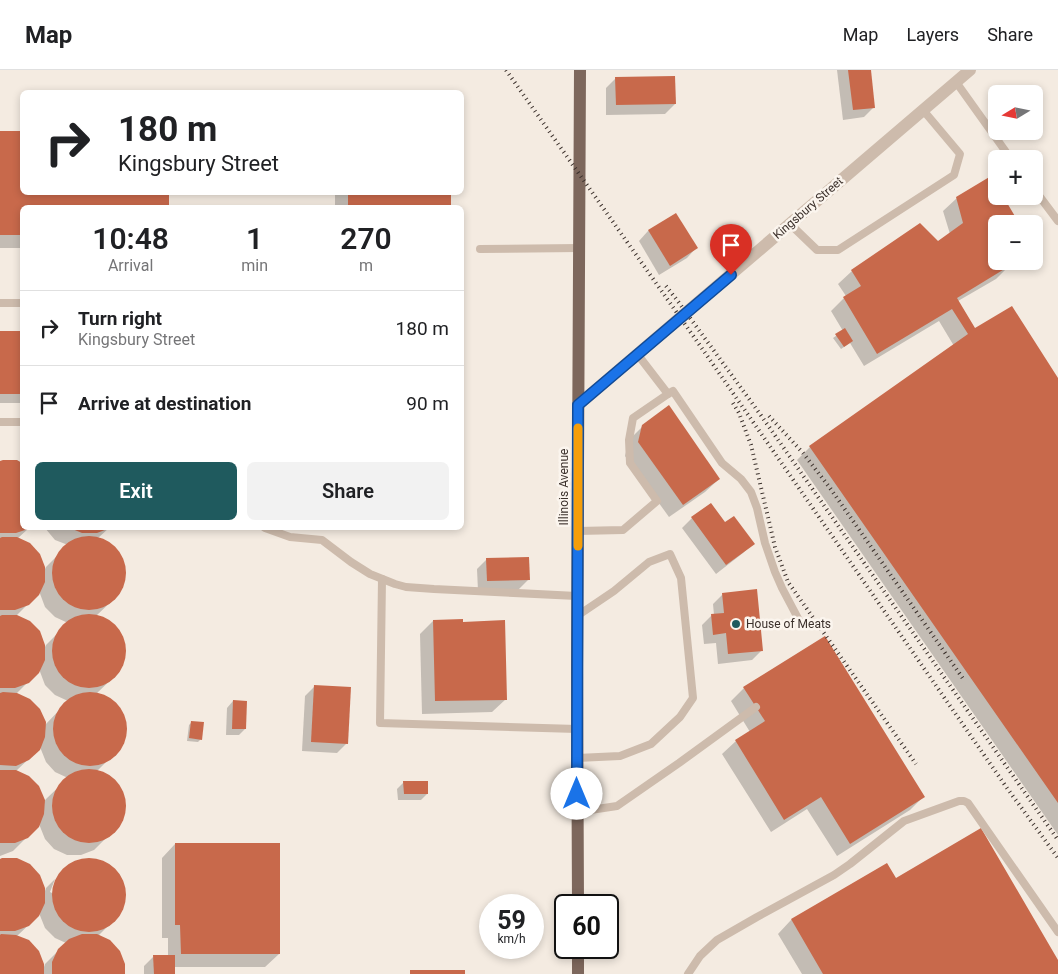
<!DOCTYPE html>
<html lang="en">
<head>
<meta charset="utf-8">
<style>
	:root { --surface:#fff; --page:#f2f2f2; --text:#202124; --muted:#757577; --line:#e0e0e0; --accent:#1f5a5e }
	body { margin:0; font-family:Roboto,sans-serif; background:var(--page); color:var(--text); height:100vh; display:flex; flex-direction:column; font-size:19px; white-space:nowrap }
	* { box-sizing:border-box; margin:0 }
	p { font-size:16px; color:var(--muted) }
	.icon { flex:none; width:28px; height:28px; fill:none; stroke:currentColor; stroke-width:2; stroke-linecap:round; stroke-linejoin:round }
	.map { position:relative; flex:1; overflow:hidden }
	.details { position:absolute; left:20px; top:135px; width:444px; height:325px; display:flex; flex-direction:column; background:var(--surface); border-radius:8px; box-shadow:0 2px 8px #0003 }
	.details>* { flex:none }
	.banner { position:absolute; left:20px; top:20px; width:444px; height:105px; border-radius:8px; box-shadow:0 2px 8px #0003; background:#fff; color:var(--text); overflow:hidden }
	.needle { width:32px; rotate:260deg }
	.fabs { position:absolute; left:988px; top:15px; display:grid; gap:10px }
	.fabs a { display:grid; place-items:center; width:55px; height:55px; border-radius:8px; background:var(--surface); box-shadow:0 2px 8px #0003; font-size:25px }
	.speed { position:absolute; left:479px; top:824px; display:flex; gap:10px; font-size:25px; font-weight:700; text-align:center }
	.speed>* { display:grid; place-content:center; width:65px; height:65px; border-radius:50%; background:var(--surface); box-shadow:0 2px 8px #0003; line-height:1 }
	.speed small { font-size:12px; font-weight:400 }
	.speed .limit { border:2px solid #111; border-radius:8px; background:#fff; color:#111 }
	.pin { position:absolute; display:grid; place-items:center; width:42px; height:42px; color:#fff; margin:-51px -21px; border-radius:50% 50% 50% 0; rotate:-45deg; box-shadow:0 0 5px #0007 }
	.pin .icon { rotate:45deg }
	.me { position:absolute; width:55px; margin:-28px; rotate:0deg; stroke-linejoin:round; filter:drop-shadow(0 0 4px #0008) }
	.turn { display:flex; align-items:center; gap:18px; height:105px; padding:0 15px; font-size:22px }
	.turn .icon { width:65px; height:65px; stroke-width:2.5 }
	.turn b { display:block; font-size:35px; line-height:42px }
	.eta { display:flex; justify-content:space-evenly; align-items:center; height:85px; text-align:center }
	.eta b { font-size:30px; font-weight:600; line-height:35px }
	.button { display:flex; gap:10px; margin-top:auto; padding:10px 15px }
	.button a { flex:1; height:58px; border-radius:8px; background:var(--accent); color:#fff; font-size:20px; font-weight:600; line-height:58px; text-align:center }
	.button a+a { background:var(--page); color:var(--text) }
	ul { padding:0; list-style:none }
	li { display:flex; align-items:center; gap:15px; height:75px; padding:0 15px; border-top:1px solid var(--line) }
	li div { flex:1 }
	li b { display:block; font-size:19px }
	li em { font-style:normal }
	header { display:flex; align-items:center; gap:30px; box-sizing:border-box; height:70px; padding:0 25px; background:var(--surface); border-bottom:1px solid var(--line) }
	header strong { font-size:24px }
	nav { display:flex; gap:28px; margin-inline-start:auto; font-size:18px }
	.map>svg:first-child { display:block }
	.shadow { fill:#0003; fill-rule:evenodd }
	.building { fill:#c8694b }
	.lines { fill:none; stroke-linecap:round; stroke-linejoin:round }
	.service { stroke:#cdbbac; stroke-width:8 }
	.minor { stroke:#cdbbac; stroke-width:12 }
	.primary { stroke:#7d675c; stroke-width:12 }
	.rail { stroke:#3b302b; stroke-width:4; stroke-dasharray:1 4; stroke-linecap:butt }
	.route-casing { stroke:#114b97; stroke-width:12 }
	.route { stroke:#1a73e8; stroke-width:9 }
	.slow { stroke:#f59e0b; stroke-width:9 }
	.poi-dot { fill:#1f5a5e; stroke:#fbf5ee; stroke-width:2 }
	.labels { text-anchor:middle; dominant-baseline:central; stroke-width:5; stroke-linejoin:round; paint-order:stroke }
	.street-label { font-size:12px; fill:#3b302b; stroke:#fbf5ee }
	.poi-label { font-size:12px; fill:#3b302b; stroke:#fbf5ee; text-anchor:start }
</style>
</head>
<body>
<header>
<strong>Map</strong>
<nav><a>Map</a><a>Layers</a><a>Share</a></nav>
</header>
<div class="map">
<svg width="1058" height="904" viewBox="0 0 1058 904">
	<rect width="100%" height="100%" fill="#f4ebe1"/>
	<g class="shadow">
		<polygon points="837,0 869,0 874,37 864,47 843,50"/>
		<polygon points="616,8 675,34 665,44 606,45 606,18"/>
		<polygon points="0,62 21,113 22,113 22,178 0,178"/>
		<polygon points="991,107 996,117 996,191 1010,195 996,209 958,231 975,259 1058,311 1058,765 797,390 810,377 954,276 939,251 864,296 850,273 841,279 833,268 843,261 831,241 846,226 838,214 852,201 937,172 950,164 943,141 957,128"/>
		<rect x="335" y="122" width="115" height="16"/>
		<polygon points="676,145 696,178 687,188 659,205 639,171 648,161"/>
		<rect x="0" y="262" width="22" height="71"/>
		<polygon points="643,356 719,409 705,422 669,447 625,386 629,370"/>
		<path d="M17 392 22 394V458H29L17 469 45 499 46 497 68 475 55 470 45 458H109L98 468 110 474 120 484 125 497 124 511 119 524 96 546 110 552 120 562 125 575 124 589 119 602 97 623 111 629 120 639 125 652V666L119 679 97 701 110 706 119 717 124 730V744L118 757 104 770 94 780 81 785H67L54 779 45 769 39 754 37 757 13 781 0 786V393ZM39 521 45 537 55 547 68 553 46 575 45 577 16 546 38 524ZM39 599 45 615 55 625 68 631 45 655 16 624 38 602ZM40 677 46 692 55 702 68 708 46 729 44 732 16 701 38 680Z"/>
		<polygon points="710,434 725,454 753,473 743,483 716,504 682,458 692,448"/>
		<polygon points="487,489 529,509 519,519 478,521 477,499"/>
		<polygon points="723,524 762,580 752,590 718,594 716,573 704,574 702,555 712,545 714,545 713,534"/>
		<polygon points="433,551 506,629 492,642 422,644 420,564"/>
		<polygon points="315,616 347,673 337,683 302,681 305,626"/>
		<polygon points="744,618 924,726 910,740 837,786 807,739 771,762 722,684 736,671 750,662 731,631"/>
		<polygon points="233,631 245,659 239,665 226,665 227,638"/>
		<polygon points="192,652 201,669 198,672 187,671 189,655"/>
		<polygon points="404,712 427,724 421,730 398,730 397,719"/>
		<polygon points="175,774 279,884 265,897 174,897 174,904 144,904 144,896 154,886 168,886 168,868 162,868 162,788"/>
		<path d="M83 789 97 790 110 795 120 805 125 818 124 832 119 845 98 866 124 904H0V790L45 821 46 818 55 809 50 822 52 823 59 805 70 794ZM39 843 45 858 55 868 66 873 45 894 44 897 17 866 38 846Z"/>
		<polygon points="887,794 896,810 1058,892 1058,904 802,904 778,864 791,850"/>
	</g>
	<g class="building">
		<polygon points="848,0 871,0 875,38 853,40"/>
		<polygon points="675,6 676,34 616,35 615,7"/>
		<polygon points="0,61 22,61 22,122 169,122 169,138 22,138 22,165 0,165"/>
		<polygon points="991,106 996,114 996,126 1003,126 1016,148 1015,154 996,154 996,191 1012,191 1011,195 957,228 975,258 1012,236 1058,308 1058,733 809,376 968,264 952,239 877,284 843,227 861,216 851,200 920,153 938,171 963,153 956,127"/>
		<rect x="348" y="122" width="103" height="16"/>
		<polygon points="676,143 698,178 670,196 648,160"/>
		<polygon points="845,258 853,271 844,277 835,264"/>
		<rect x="0" y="261" width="22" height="63"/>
		<polygon points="669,335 720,409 683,435 638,372 642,355"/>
		<polygon points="3,390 17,390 22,393 22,458 31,458 16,463 0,463 0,391"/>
		<polygon points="711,433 725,452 734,446 755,474 726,495 691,447"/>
		<polygon points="70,458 110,458 97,463 82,463"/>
		<circle cx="89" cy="503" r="37"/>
		<polygon points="2,467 17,467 30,473 40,484 45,497 45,512 39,525 29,535 15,540 0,540 0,468"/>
		<polygon points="529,487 530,510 487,511 486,488"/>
		<polygon points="757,519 763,581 728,584 726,563 713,565 711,544 724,543 722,523"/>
		<circle cx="89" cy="581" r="37"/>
		<polygon points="2,545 17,545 30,551 40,561 45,575 45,590 39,603 29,613 15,618 0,618 0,546"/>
		<polygon points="463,549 463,552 505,550 507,630 435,631 433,550"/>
		<polygon points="825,566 925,727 850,774 821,727 784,750 735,670 765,651 743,617"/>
		<polygon points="314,615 351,617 348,674 311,672"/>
		<polygon points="3,622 17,623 30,629 40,639 46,652 45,667 40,680 29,690 16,696 0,695 0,623"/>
		<circle cx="90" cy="659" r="37"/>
		<polygon points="233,630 247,631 246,659 232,659"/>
		<polygon points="191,651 204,652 202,670 189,668"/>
		<circle cx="89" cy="736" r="37"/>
		<polygon points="0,700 16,700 29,706 39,716 45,730 44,744 39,757 28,768 15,773 0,773"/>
		<polygon points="403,711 428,711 428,724 404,724"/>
		<polygon points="981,758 1058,890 1058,904 823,904 791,849 887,793 896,808"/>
		<polygon points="175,773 280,773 280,884 181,884 180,855 175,855"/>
		<polygon points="2,788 17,788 30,794 40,805 45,818 45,833 39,846 29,856 15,861 0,861 0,789"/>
		<circle cx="89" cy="825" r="37"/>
		<polygon points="1,864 16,865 29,870 39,881 44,894 44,904 0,904 0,865"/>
		<polygon points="82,864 97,864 110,870 120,881 125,894 125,904 52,904 52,892 58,879 69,869"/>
		<polygon points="153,885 175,885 175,904 154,904"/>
		<rect x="410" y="900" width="55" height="4"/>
	</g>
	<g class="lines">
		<g class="service">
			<polyline points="956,12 1011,89"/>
			<polyline points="1034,119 1058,151"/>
			<polyline points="790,154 817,180 838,180 954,105 960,84 923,40"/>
			<polyline points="480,179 579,178"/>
			<polyline points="0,233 22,233"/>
			<polyline points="668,324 673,321 722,393 741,409 751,422 757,438 765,473 775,502 782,518 801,554"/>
			<polyline points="0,352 22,352"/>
			<polyline points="265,458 290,467 322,470 351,492 370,504 395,514 406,517 434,519 577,526"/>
			<polyline points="578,461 623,460 657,431 630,393 629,370 633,348 668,324 638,285"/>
			<polyline points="382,509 380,653 577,659"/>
			<polyline points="577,688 620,686 651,674 680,647 693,628 681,508 670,484 649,492 614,521 577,546"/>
			<polyline points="577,742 617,736 679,693 756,637"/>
			<polyline points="688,904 700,886 717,870 757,847 834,805 850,794 904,751 959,731 964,731 968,733 1058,862"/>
		</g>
		<polyline class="minor" points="578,335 970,0"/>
		<g class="primary">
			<polyline points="578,835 577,597 580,0"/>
			<polyline points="578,878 578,904"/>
		</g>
		<g class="rail">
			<polyline points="506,0 701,277 1007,718 1058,788"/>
			<polyline points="666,216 677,230 760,344 1058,770"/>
			<polyline points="733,333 739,343 751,375 775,477 788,512 916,694"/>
			<polyline points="769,346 803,383 830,418 964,610"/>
		</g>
	</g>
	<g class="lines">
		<defs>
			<polyline id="route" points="577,724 578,335 731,205"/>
		</defs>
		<use href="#route" class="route-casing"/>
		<use href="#route" class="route"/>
		<polyline class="slow" points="578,476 578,358"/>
	</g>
	<circle class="poi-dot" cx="736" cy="554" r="5"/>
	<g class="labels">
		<g class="street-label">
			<text transform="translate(808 138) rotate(-41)">Kingsbury Street</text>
			<text transform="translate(564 417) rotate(-90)">Illinois Avenue</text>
		</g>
		<g class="poi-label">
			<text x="746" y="554">House of Meats</text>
		</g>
	</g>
</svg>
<div class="fabs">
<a><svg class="needle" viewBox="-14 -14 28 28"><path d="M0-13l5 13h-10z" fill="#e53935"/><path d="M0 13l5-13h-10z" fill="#757577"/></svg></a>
<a>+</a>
<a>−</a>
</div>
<div class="speed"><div>59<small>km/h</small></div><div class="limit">60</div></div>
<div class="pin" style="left:731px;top:205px;background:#d93025"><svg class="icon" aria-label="arrive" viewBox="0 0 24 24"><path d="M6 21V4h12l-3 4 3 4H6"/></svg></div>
<svg class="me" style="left:577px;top:724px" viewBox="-20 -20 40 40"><circle r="19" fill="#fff"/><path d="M0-13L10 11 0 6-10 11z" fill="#1a73e8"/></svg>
<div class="banner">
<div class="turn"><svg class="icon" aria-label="right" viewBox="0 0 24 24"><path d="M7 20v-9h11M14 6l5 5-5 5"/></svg><div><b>180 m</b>Kingsbury Street</div></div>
</div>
<section class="details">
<div class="eta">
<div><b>10:48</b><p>Arrival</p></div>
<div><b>1</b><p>min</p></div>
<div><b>270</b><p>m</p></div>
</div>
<ul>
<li><svg class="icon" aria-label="right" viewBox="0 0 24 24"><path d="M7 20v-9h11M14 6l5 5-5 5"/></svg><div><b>Turn right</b><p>Kingsbury Street</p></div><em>180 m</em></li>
<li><svg class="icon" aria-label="arrive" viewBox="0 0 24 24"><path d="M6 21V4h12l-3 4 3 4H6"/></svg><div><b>Arrive at destination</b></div><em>90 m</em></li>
</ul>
<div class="button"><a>Exit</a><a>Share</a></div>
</section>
</div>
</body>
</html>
